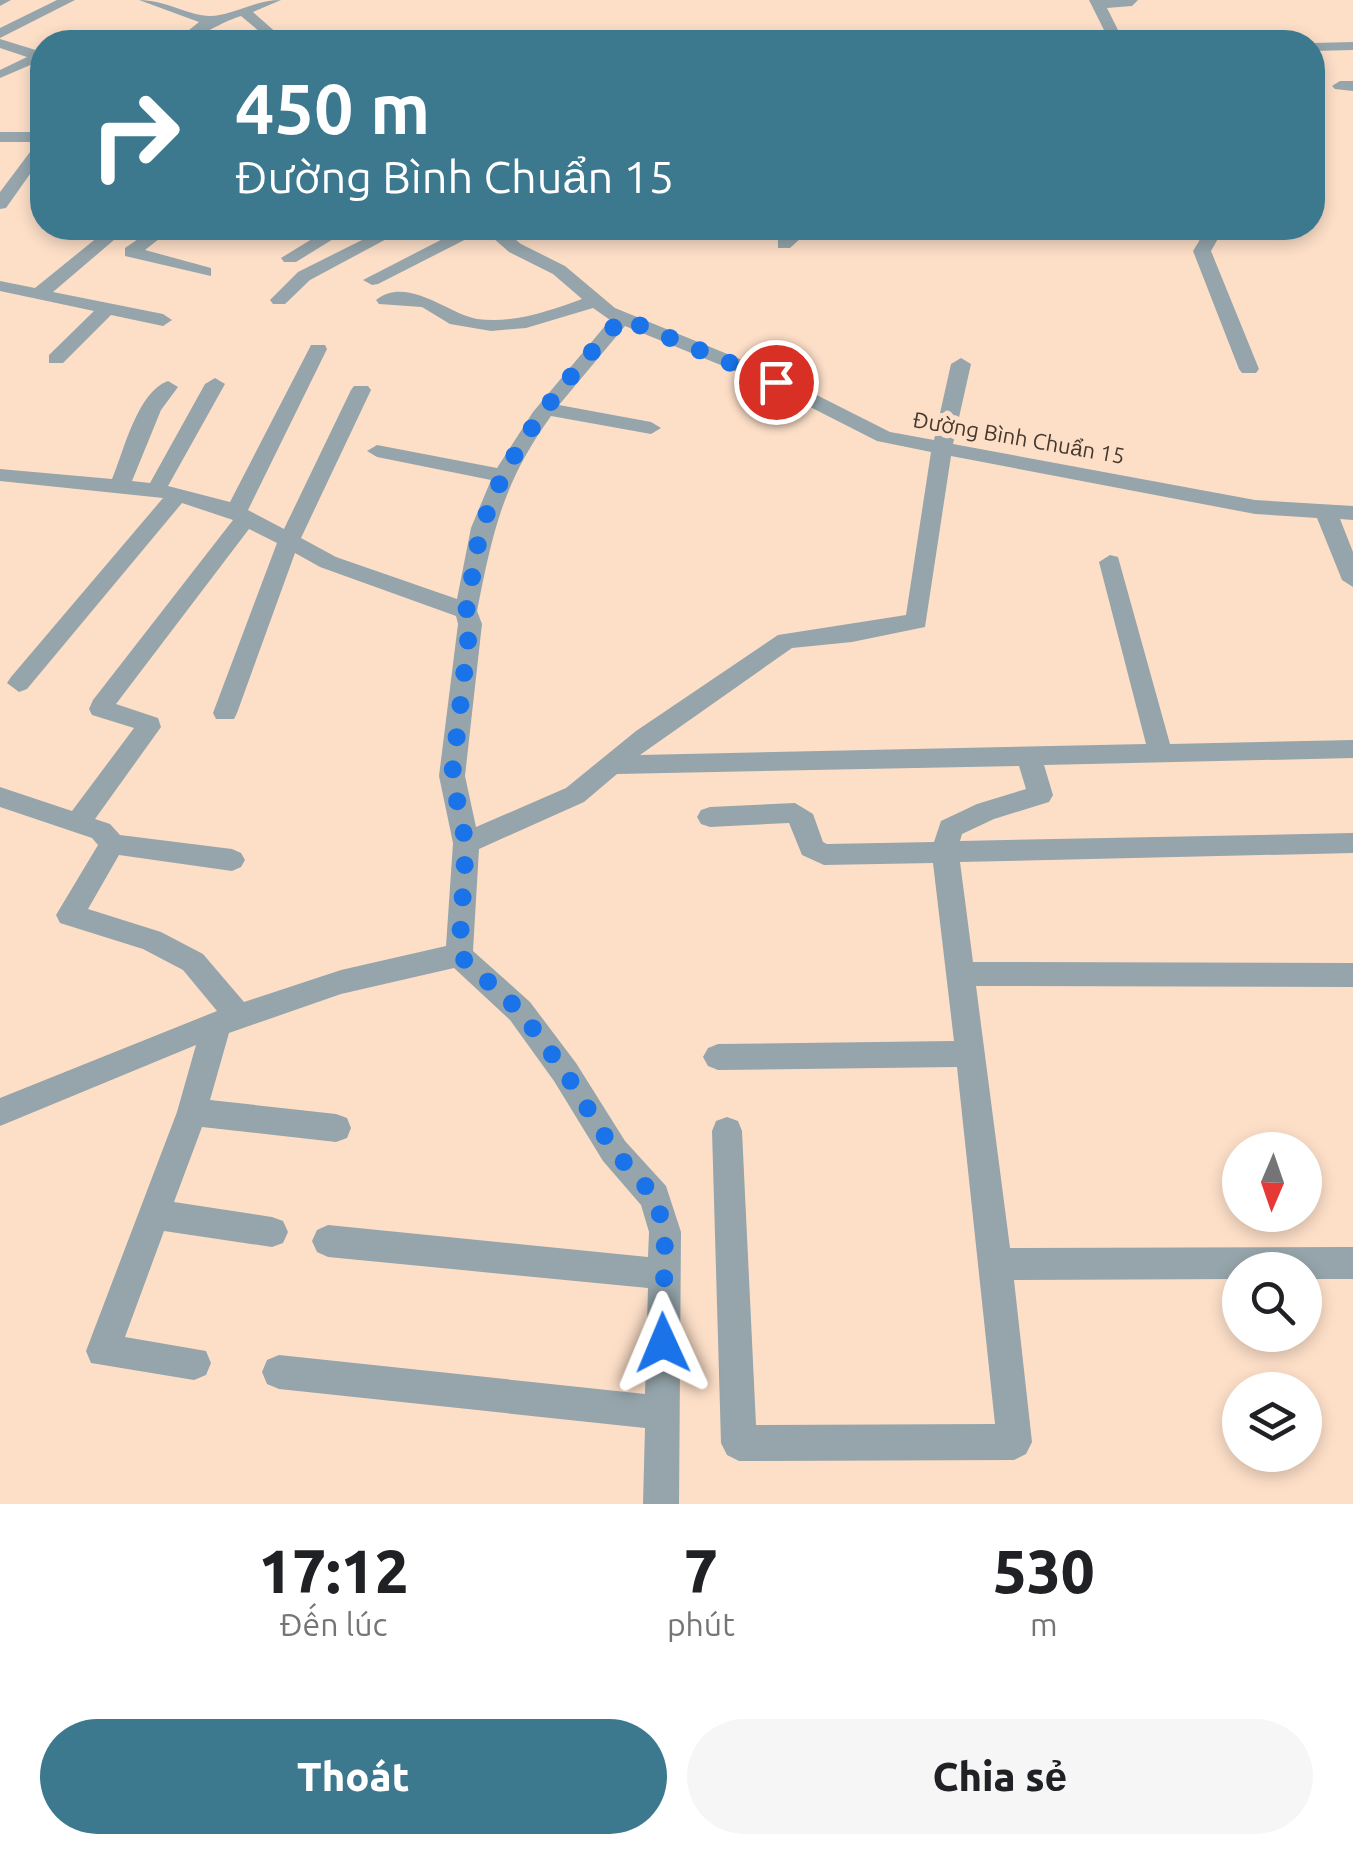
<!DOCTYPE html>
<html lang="vi">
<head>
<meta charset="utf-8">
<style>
	:root { --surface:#fff; --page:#f6f6f6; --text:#202124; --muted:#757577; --accent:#3c798f }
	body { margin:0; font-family:Ubuntu,sans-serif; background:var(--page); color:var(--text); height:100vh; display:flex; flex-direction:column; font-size:38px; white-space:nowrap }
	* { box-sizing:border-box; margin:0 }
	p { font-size:32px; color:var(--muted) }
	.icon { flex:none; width:55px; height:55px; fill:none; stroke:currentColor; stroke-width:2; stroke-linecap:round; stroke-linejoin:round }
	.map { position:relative; height:1504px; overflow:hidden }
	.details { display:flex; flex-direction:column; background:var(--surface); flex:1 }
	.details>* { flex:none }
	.banner { position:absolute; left:30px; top:30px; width:1295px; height:210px; border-radius:40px; box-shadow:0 5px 15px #0003; background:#3c798f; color:#fff; overflow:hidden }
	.needle { width:65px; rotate:182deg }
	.fabs { position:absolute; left:1222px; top:1132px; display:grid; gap:20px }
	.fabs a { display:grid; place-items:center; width:100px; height:100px; border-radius:50%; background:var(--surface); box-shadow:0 5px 15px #0003; font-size:50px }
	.pin { position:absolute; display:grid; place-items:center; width:85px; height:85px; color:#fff; margin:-42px; border:5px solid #fff; border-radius:50%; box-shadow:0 2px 10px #0007 }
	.me { position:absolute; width:110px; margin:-55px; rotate:359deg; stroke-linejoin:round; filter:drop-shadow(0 0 8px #0008) }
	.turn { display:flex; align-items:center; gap:35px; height:210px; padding:0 40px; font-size:45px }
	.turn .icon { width:130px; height:130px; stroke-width:2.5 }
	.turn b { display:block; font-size:70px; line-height:85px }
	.eta { display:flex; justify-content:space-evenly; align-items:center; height:170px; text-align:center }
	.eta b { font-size:60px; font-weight:800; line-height:70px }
	.action { display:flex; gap:20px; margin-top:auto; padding:20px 40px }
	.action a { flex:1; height:115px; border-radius:60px; background:var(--accent); color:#fff; font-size:40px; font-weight:800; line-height:115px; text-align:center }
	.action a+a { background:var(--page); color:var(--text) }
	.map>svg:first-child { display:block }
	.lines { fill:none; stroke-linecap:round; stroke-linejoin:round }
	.minor { fill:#95a5ab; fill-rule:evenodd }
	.route { stroke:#1a73e8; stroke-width:18; stroke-dasharray:0 32.4 }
	.labels { text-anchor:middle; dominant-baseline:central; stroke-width:10; stroke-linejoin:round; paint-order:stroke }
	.far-street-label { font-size:22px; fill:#44382f; stroke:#fddfc8 }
</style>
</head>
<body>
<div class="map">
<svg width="1353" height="1504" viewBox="0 0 1353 1504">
	<rect width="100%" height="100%" fill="#fddfc8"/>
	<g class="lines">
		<g class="minor">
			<polygon points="0,0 11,0 0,6"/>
			<polygon points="57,0 75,0 0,38 0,28"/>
			<path d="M139 0C166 0 189 16 210 16 231 16 254 0 281 0L253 12 287 42H272L241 16C217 23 195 42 174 42L199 22Z"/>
			<polygon points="1089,0 1138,0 1132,6 1107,8 1124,42 1110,42"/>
			<polygon points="0,39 42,52 42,60 0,78 0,70 27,57 0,48"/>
			<polygon points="1353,42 1353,50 1312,51 1312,43"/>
			<polygon points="1340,81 1353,81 1353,91 1335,89 1332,86"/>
			<rect x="0" y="132" width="42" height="10"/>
			<polygon points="42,142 42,157 6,208 0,209 0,192 36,144"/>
			<polygon points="109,228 128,228 53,292 163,314 172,320 163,326 111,315 63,363 49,363 49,355 94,311 0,291 0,281 35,288"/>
			<polygon points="154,228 173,228 145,250 211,268 211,276 125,256 125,248"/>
			<polygon points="330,228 351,228 296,262 284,262 281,258"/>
			<polygon points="386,228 407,228 310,280 285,304 273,304 270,300 298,272"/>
			<path d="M464 228H501L521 244 565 266 615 308 769 371 890 432 934 440 951 364 961 358 971 364 953 444 1255 500 1353 506V520L1340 519 1353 552V587L1342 580 1317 518 1255 514 951 456 925 627 852 642 792 648 640 755 1146 744 1099 562 1110 555 1118 557 1170 744 1353 740V758L1044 765 1053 795 1049 802 994 819 962 834 960 841 1353 833V853L960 862 973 962 1353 963V987L976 986 1010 1248 1353 1247V1279H1305V1270H1240V1279L1014 1280 1032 1442 1026 1454 1014 1460 739 1461 727 1455 721 1443 712 1131 716 1121 727 1117 738 1121 742 1131 756 1425 995 1424 957 1067 718 1070 708 1066 703 1057 708 1048 718 1044 954 1041 933 863 824 865 802 855 789 823 710 827 701 824 697 817 701 810 710 807 795 803 813 814 823 842 827 844 934 842 941 821 977 804 1026 789 1019 766 617 774 584 802 479 849 473 951 530 1002 576 1063 625 1141 666 1186 681 1232 679 1504H643L645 1428 279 1389 267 1384 262 1372 267 1360 279 1355 645 1394 648 1288 328 1257 317 1252 312 1241 317 1230 328 1225 648 1257 649 1232 641 1205 603 1161 554 1081 510 1020 454 968 341 994 229 1033 210 1100 336 1114 347 1118 351 1128 347 1138 336 1142 202 1127 174 1202 272 1217 283 1221 288 1232 283 1243 272 1247 164 1231 125 1337 206 1351 211 1363 206 1375 194 1380 91 1363 86 1351 177 1112 196 1045 0 1126V1098L217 1011 183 970 143 949 60 923 56 915 98 845 92 838 0 807V787L72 811 134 728 92 715 89 709 93 700 233 520 182 503 27 689 19 692 7 683 11 677 163 498 0 481V469L112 479C124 451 137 392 168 381L178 387 161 410 132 481 150 483 205 384 215 378 225 384 168 486 230 502 309 349 311 345H325L327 349 248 510 284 529 351 390 354 386H368L371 390 301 538 336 557 457 599 471 528 491 480 377 457 367 451 377 445 497 468 533 412 610 320 593 308 526 328 491 331 450 324 422 307 379 304 376 300C407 275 450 315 477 319 513 324 549 311 582 299L553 274 509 252 484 230 378 284 372 285 363 280ZM625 326 755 379 877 441 931 452 906 615 778 635 636 731 566 788 476 827 465 776 482 624 477 611C493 530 503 483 551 416L651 434 661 428 651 422 559 405ZM249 529 277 543 213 713 216 719H234L237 713 295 553 320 567 456 616 458 624 439 776 453 843 446 946 341 970 244 1002 203 954 161 932 88 909 119 855 232 871 241 867 245 860 241 853 232 849 120 835 110 824 95 819 161 727 158 718 116 704Z"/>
			<polygon points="793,228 812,228 790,248 778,248 778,240"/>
			<polygon points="1207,228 1224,228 1211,251 1259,369 1256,373 1242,373 1239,369 1193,251"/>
		</g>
	</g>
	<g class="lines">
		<path class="route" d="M663 1343 665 1232 655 1197 614 1151 565 1072 520 1011 459 955 466 844 452 776 470 624 466 612C472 584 474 555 482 528 507 447 566 380 622 318L776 382"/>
	</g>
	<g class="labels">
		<g class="far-street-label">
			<text transform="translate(1019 437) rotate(10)">Đường Bình Chuẩn 15</text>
		</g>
	</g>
</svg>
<div class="fabs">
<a><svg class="needle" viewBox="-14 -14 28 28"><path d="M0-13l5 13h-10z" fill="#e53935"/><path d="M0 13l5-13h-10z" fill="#757577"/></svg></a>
<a><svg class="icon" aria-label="search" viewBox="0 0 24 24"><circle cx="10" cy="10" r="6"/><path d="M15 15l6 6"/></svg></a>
<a><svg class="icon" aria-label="layers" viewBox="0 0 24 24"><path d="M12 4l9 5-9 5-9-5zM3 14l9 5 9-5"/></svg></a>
</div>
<div class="pin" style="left:776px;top:382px;background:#d93025"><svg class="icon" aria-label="arrive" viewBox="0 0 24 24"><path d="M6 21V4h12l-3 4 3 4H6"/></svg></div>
<svg class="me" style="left:663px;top:1343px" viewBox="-20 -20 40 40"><path d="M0-17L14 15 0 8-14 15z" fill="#1a73e8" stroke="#fff" stroke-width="4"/></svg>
<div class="banner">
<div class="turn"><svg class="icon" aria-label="right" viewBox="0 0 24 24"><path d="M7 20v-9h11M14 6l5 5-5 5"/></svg><div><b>450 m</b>Đường Bình Chuẩn 15</div></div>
</div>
</div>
<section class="details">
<div class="eta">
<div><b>17:12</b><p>Đến lúc</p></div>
<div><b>7</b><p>phút</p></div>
<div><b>530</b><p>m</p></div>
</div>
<div class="action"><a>Thoát</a><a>Chia sẻ</a></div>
</section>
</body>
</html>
